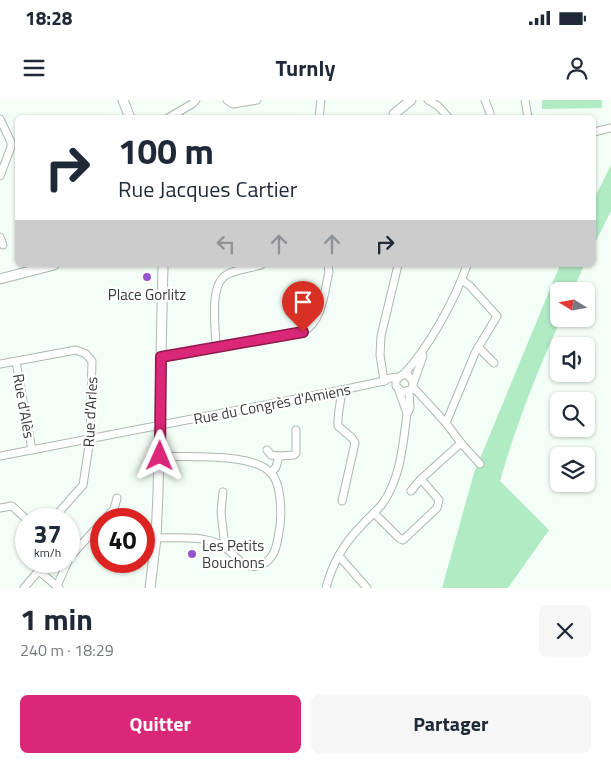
<!DOCTYPE html>
<html lang="fr">
<head>
<meta charset="utf-8">
<style>
	:root { --surface:#fff; --page:#f6f6f7; --text:#1f2937; --muted:#747a83; --accent:#db2777 }
	body { margin:0; font-family:"Titillium Web",sans-serif; background:var(--page); color:var(--text); height:100vh; display:flex; flex-direction:column; font-size:19px; white-space:nowrap }
	* { box-sizing:border-box; margin:0 }
	p { font-size:16px; color:var(--muted) }
	.icon { flex:none; width:28px; height:28px; fill:none; stroke:currentColor; stroke-width:2; stroke-linecap:round; stroke-linejoin:round }
	.map { position:relative; height:488px; overflow:hidden }
	.side { display:flex; flex-direction:column; background:var(--surface); flex:1 }
	.side>* { flex:none }
	.top-card { position:absolute; left:15px; top:15px; width:581px; height:152px; border-radius:8px; box-shadow:0 1px 4px #0004; background:#fff; color:var(--text); overflow:hidden }
	.needle { width:32px; rotate:281deg }
	.tools { position:absolute; left:550px; top:182px; display:grid; gap:10px }
	.tools a { display:grid; place-items:center; width:45px; height:45px; border-radius:8px; background:var(--surface); box-shadow:0 1px 4px #0004; font-size:25px }
	.speed { position:absolute; left:15px; top:408px; display:flex; gap:10px; font-size:25px; font-weight:700; text-align:center }
	.speed>* { display:grid; place-content:center; width:65px; height:65px; border-radius:50%; background:var(--surface); box-shadow:0 1px 4px #0004; line-height:1 }
	.speed small { font-size:12px; font-weight:400 }
	.speed .limit { border:8px solid #d22; background:#fff; color:#111 }
	.pin { position:absolute; display:grid; place-items:center; width:42px; height:42px; color:#fff; margin:-51px -21px; border-radius:50% 50% 50% 0; rotate:-45deg; box-shadow:0 0 5px #0007 }
	.pin .icon { rotate:45deg }
	.me { position:absolute; width:55px; margin:-28px; rotate:1deg; stroke-linejoin:round; filter:drop-shadow(0 0 4px #0008) }
	.turn { display:flex; align-items:center; gap:18px; height:105px; padding:0 20px; font-size:22px }
	.turn .icon { width:65px; height:65px; stroke-width:2.5 }
	.turn b { display:block; font-size:35px; line-height:42px }
	.lanes { display:flex; align-items:center; height:48px; padding:0 20px; background:#0003; justify-content:center; gap:25px; direction:ltr }
	.lanes .off { opacity:.35 }
	.round { display:grid; place-items:center; flex:none; width:52px; height:52px; border-radius:8px; background:var(--page) }
	.overview { display:flex; align-items:center; justify-content:space-between; height:85px; padding:0 20px }
	h1 { font-size:30px; font-weight:700; line-height:38px }
	.action { display:flex; gap:10px; margin-top:auto; padding:10px 20px }
	.action a { flex:1; height:58px; border-radius:8px; background:var(--accent); color:#fff; font-size:20px; font-weight:700; line-height:58px; text-align:center }
	.action a+a { background:var(--page); color:var(--text) }
	.status { display:flex; justify-content:space-between; align-items:center; height:35px; padding:0 25px; background:var(--surface); direction:ltr }
	.status svg { height:14px; fill:currentColor }
	header { display:flex; justify-content:space-between; align-items:center; height:65px; padding:0 20px; background:var(--surface); font-size:22px; font-weight:700 }
	.map>svg:first-child { display:block }
	.green { fill:#b0ebc4 }
	.lines { fill:none; stroke-linecap:round; stroke-linejoin:round }
	.minor-casing { stroke:#acb7af; stroke-width:9 }
	.tertiary-casing { stroke:#acb7af; stroke-width:11 }
	.minor { stroke:#fff; stroke-width:7 }
	.tertiary { stroke:#fff; stroke-width:9 }
	.route-casing { stroke:#8e194d; stroke-width:12 }
	.route { stroke:#db2777; stroke-width:9 }
	.poi-dot { fill:#9455cc; stroke:#fff; stroke-width:2 }
	.labels { text-anchor:middle; dominant-baseline:central; stroke-width:4.5; stroke-linejoin:round; paint-order:stroke }
	.poi-label { font-size:15px; fill:#383c39; stroke:#fff }
	.street-label { font-size:15px; fill:#383c39; stroke:#fff }
</style>
</head>
<body>
<div class="status"><b>18:28</b><svg viewBox="0 0 49 12"><path d="M0 12V9h3v3zM5 12V6h3v6zM10 12V3h3v9zM15 12V0h3v12zM26 1h20v11H26zM47 4h2v5h-2z"/></svg></div>
<header><svg class="icon" aria-label="menu" viewBox="0 0 24 24"><path d="M4 6h16M4 12h16M4 18h16"/></svg>Turnly<svg class="icon" aria-label="person" viewBox="0 0 24 24"><circle cx="12" cy="8" r="4"/><path d="M4 21q1-7 8-7t8 7"/></svg></header>
<div class="map">
<svg width="611" height="488" viewBox="0 0 611 488">
	<rect width="100%" height="100%" fill="#f3fff6"/>
	<g class="green">
		<polygon points="542,0 602,0 602,8 542,9"/>
		<polygon points="611,65 611,111 594,145 594,99"/>
		<path d="M560 165H584L573 191H559V219H561C537 272 516 325 500 381L549 430 508 488H442L474 373Z"/>
	</g>
	<g class="lines">
		<defs>
			<g id="minor">
				<polyline points="227,0 233,4 257,0"/>
				<polyline points="428,0 438,6 449,18"/>
				<polyline points="485,0 490,13"/>
				<polyline points="525,0 528,18"/>
				<polyline points="168,18 192,4 196,0"/>
				<polyline points="319,18 321,0"/>
				<polyline points="0,19 11,42 11,47 0,76"/>
				<polyline points="594,32 611,28"/>
				<polyline points="0,137 3,145"/>
				<path d="M216 247C216 228 208 183 228 174 238 169 251 168 261 165"/>
				<polyline points="478,247 494,263"/>
				<path d="M161 257 303 232C323 221 324 192 329 172L328 165"/>
				<polyline points="16,262 32,350"/>
				<polyline points="0,264 76,250 86,254 92,261 90,339 83,385 53,419"/>
				<path d="M404 274C429 247 455 200 467 165"/>
				<polyline points="384,281 380,255 381,236 398,165"/>
				<polyline points="413,282 408,275 402,275 396,280 396,286 402,292 411,290 423,256"/>
				<polyline points="413,287 446,323 461,343"/>
				<polyline points="399,291 407,313"/>
				<polyline points="446,323 475,253 497,216 470,186 462,180"/>
				<polyline points="267,350 271,355 279,356"/>
				<polyline points="0,356 342,290 384,281 390,278 398,277"/>
				<polyline points="271,373 276,367 279,356 294,355 296,353 296,330"/>
				<polyline points="411,391 421,379"/>
				<polyline points="223,392 221,412 225,447"/>
				<path d="M342 401 355 343 352 338 338 326C337 315 341 301 342 290"/>
				<polyline points="0,408 12,406 26,419"/>
				<polyline points="374,413 399,438 403,440 437,408 439,400 421,379 461,343 480,364"/>
				<polyline points="105,419 114,409 117,398"/>
				<path d="M156 438C178 438 203 435 223 446 235 453 242 470 258 466 274 462 277 446 279 432 282 418 282 384 271 373 252 352 187 358 160 356"/>
				<polyline points="339,456 367,488"/>
				<polyline points="69,458 101,423"/>
				<polyline points="39,471 59,488"/>
				<polyline points="57,486 68,461"/>
				<polyline points="24,488 47,461"/>
				<path d="M326 488C332 464 345 442 362 425 369 417 377 411 383 403 401 377 403 343 407 314L410 308 409 291"/>
			</g>
			<g id="tertiary">
				<polyline points="123,0 130,18"/>
				<polyline points="394,14 411,0"/>
				<polyline points="0,179 54,165"/>
				<polyline points="150,488 156,438 158,393 163,165"/>
			</g>
		</defs>
		<use href="#minor" class="minor-casing"/>
		<use href="#tertiary" class="tertiary-casing"/>
		<use href="#minor" class="minor"/>
		<use href="#tertiary" class="tertiary"/>
	</g>
	<g class="lines">
		<defs>
			<polyline id="route" points="160,356 161,257 303,232"/>
		</defs>
		<use href="#route" class="route-casing"/>
		<use href="#route" class="route"/>
	</g>
	<g class="poi-dot">
		<circle cx="147" cy="177" r="5"/>
		<circle cx="192" cy="454" r="5"/>
	</g>
	<g class="labels">
		<g class="poi-label">
			<text x="147" y="194">Place Gorlitz</text>
			<text x="202" y="445" text-anchor="start">Les Petits<tspan x="202" dy="17">Bouchons</tspan></text>
		</g>
		<g class="street-label">
			<text transform="translate(272 304) rotate(-11)">Rue du Congrès d'Amiens</text>
			<text transform="translate(24 306) rotate(80)">Rue d'Alès</text>
			<text transform="translate(90 312) rotate(-87)">Rue d'Arles</text>
		</g>
	</g>
</svg>
<div class="tools">
<a><svg class="needle" viewBox="-14 -14 28 28"><path d="M0-13l5 13h-10z" fill="#e53935"/><path d="M0 13l5-13h-10z" fill="#747a83"/></svg></a>
<a><svg class="icon" aria-label="sound" viewBox="0 0 24 24"><path d="M4 9h4l5-4v14l-5-4H4zM17 9q2 3 0 6"/></svg></a>
<a><svg class="icon" aria-label="search" viewBox="0 0 24 24"><circle cx="10" cy="10" r="6"/><path d="M15 15l6 6"/></svg></a>
<a><svg class="icon" aria-label="layers" viewBox="0 0 24 24"><path d="M12 4l9 5-9 5-9-5zM3 14l9 5 9-5"/></svg></a>
</div>
<div class="speed"><div>37<small>km/h</small></div><div class="limit">40</div></div>
<div class="pin" style="left:303px;top:232px;background:#d93025"><svg class="icon" aria-label="arrive" viewBox="0 0 24 24"><path d="M6 21V4h12l-3 4 3 4H6"/></svg></div>
<svg class="me" style="left:160px;top:356px" viewBox="-20 -20 40 40"><path d="M0-17L14 15 0 8-14 15z" fill="#db2777" stroke="#fff" stroke-width="4"/></svg>
<div class="top-card">
<div class="turn"><svg class="icon" aria-label="right" viewBox="0 0 24 24"><path d="M7 20v-9h11M14 6l5 5-5 5"/></svg><div><b>100 m</b>Rue Jacques Cartier</div></div>
<div class="lanes"><svg class="icon off" aria-label="left" viewBox="0 0 24 24"><path d="M17 20v-9H6M10 6l-5 5 5 5"/></svg><svg class="icon off" aria-label="ahead" viewBox="0 0 24 24"><path d="M12 20V5M6 11l6-6 6 6"/></svg><svg class="icon off" aria-label="ahead" viewBox="0 0 24 24"><path d="M12 20V5M6 11l6-6 6 6"/></svg><svg class="icon" aria-label="right" viewBox="0 0 24 24"><path d="M7 20v-9h11M14 6l5 5-5 5"/></svg></div>
</div>
</div>
<section class="side">
<div class="overview"><div><h1>1 min</h1><p>240 m · 18:29</p></div><a class="round"><svg class="icon" aria-label="close" viewBox="0 0 24 24"><path d="M6 6l12 12M18 6L6 18"/></svg></a></div>
<div class="action"><a>Quitter</a><a>Partager</a></div>
</section>
</body>
</html>
